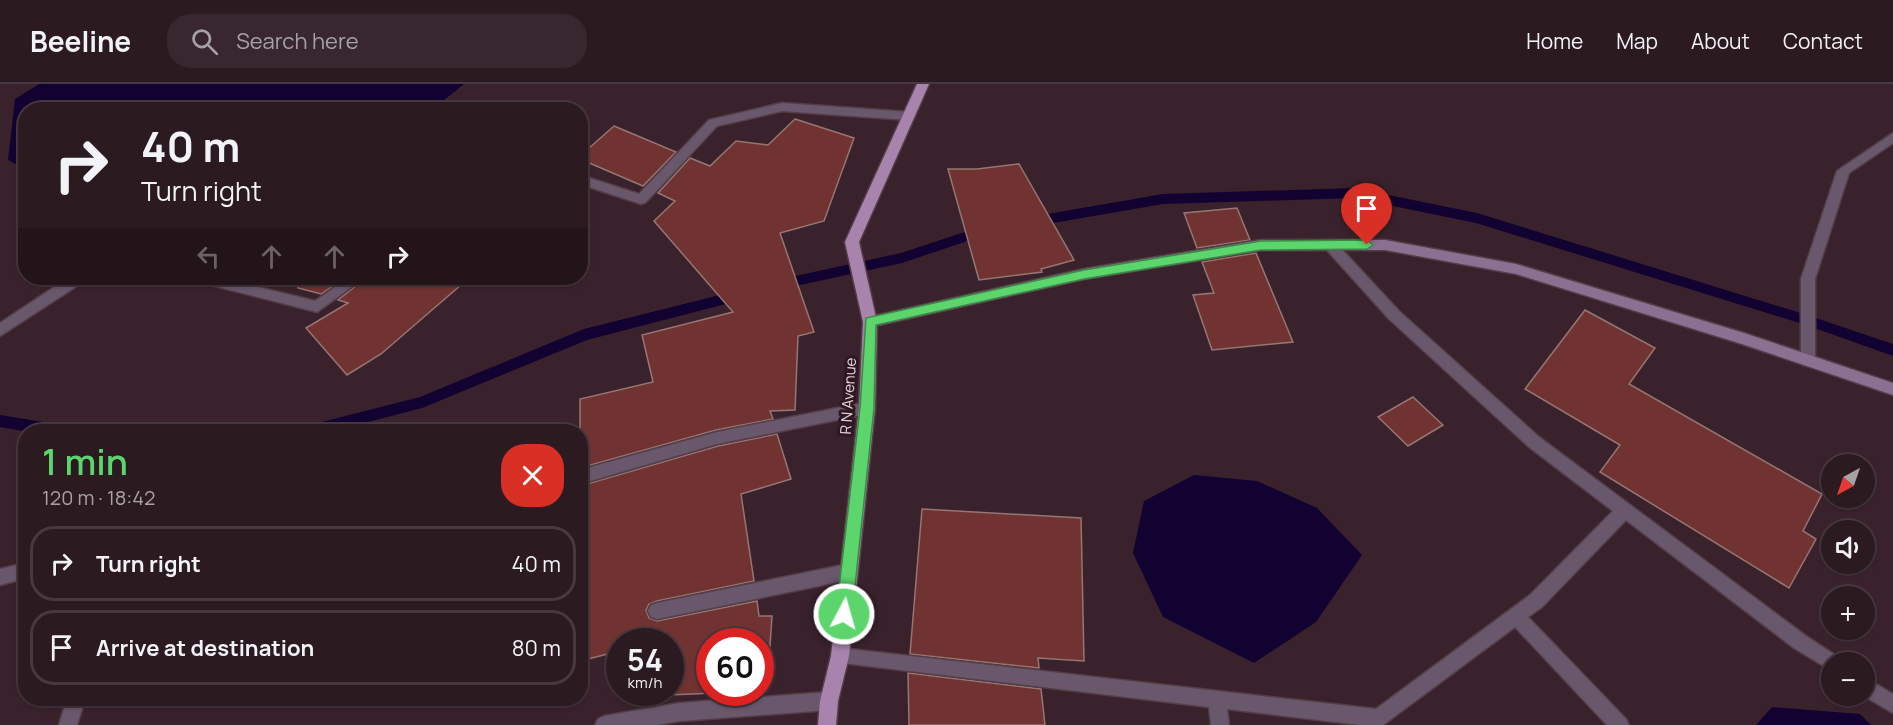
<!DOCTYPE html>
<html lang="en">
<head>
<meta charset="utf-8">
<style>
	:root { --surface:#2c1a21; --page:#38272e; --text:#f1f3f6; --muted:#a6a1a5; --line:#48383f; --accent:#5cd56d }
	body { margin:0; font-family:Manrope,sans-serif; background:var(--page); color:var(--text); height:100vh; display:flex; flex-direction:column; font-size:22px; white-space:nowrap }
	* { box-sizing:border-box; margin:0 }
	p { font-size:20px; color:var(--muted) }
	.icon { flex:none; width:33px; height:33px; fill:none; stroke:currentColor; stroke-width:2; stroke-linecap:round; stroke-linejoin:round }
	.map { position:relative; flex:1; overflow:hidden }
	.details { position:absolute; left:18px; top:340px; width:570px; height:282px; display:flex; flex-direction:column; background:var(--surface); border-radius:24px; box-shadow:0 2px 4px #0004,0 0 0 2px var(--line) }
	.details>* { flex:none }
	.top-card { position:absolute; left:18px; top:18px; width:570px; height:183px; border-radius:24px; box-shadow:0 2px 4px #0004,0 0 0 2px var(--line); background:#2c1a21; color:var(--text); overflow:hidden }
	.needle { width:39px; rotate:220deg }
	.tools { position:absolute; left:1821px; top:370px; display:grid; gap:12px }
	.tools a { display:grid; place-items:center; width:54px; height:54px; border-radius:50%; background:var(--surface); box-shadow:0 2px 4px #0004,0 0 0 2px var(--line); font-size:30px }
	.speed { position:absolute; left:606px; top:544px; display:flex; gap:12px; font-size:30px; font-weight:700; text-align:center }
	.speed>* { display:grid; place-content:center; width:78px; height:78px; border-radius:50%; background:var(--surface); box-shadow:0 2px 4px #0004,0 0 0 2px var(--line); line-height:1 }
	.speed small { font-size:15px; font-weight:400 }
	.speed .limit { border:9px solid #d22; background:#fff; color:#111 }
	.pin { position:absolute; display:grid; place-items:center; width:51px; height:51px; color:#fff; margin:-62px -26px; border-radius:50% 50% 50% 0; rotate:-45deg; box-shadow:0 0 6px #0007 }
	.pin .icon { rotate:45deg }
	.me { position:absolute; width:66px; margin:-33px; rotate:6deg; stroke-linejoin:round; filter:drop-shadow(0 0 4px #0008) }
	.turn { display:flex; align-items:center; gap:21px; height:126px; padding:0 24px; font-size:27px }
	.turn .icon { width:78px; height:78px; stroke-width:2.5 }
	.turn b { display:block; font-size:42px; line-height:51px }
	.lanes { display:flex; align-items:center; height:57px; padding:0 24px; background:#0003; justify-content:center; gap:30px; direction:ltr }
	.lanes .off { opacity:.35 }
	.round { display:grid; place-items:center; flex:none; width:63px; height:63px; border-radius:24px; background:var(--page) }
	.summary { display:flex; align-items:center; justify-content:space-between; height:102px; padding:0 24px }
	h1 { font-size:36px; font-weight:600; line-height:45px; color:var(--accent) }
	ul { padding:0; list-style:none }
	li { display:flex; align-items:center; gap:18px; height:75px; margin:0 12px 9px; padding:0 12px; border:3px solid var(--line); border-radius:24px }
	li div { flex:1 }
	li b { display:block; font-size:22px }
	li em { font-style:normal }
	header { display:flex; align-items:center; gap:36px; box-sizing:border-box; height:84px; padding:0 30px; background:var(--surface); border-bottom:2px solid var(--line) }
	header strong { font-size:28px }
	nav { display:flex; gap:33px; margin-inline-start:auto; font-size:21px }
	.search { width:420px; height:54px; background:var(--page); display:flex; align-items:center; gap:15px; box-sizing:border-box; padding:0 21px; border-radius:24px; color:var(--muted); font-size:22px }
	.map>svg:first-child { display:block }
	.water { fill:#120231 }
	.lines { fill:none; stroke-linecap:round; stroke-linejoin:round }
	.stream { fill:#120231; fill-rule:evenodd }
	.building { fill:#703331; stroke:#957673; stroke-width:1.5 }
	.street-casing { stroke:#553e48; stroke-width:3 }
	.secondary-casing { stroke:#553e48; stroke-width:3 }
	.primary-casing { stroke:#553e48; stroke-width:3 }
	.street { fill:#69576c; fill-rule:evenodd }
	.secondary { fill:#8c7091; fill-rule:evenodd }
	.primary { fill:#a783ad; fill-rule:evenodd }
	.route { fill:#5cd56d; stroke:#3c8a47; stroke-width:1.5 }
	.labels { text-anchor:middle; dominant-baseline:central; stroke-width:6; stroke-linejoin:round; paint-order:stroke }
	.street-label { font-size:15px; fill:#e2d1d8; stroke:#2f1822 }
</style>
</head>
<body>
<header>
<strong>Beeline</strong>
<div class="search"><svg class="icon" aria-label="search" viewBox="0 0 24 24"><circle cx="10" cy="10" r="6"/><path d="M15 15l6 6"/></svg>Search here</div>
<nav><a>Home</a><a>Map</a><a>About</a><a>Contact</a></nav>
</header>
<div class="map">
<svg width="1893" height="641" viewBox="0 0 1893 641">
	<rect width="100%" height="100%" fill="#3a222c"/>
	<g class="water">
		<polygon points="39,0 464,0 433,25 26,26 25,85 8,76 15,15"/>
		<polygon points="1194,391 1257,397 1317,424 1362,471 1316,538 1254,579 1163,533 1133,469 1144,417"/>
		<polygon points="1772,623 1860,630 1871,641 1756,641"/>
	</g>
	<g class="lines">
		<g class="stream">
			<polygon points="1354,104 1477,129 1810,232 1893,260 1893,272 1806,241 1476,139 1354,114 1163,120 1030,143 1023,138 1030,133 1163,110"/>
			<polygon points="986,141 991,143 993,146 991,149 902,179 777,206 770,201 777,196 901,169"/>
			<polygon points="740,206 745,207 747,211 745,215 587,256 422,324 330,348 298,348 301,343 306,342 420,313 584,245"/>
			<polygon points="0,331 68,342 73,343 76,348 29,348 0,343"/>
		</g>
	</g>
	<g class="building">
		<polygon points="795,35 854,54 824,137 780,149 814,248 798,252 795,326 770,327 773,335 716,346 580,384 580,315 653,298 642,251 733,228 654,137 675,117 658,109 690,74 710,82 736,57 768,61"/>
		<polygon points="614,42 676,68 643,102 580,75 580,72"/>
		<polygon points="1019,80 1074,176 1041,185 1042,188 979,196 948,85 977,85"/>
		<polygon points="1237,124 1250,156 1197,164 1184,129"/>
		<polygon points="1256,169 1293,258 1212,266 1193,211 1214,209 1202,178"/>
		<polygon points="299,194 345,194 321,210 298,204"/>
		<polygon points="366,194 469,194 381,270 347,291 306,244 348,219 338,216"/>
		<polygon points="1585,226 1655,264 1629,300 1822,410 1803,447 1816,455 1789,504 1600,388 1620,361 1525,305"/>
		<polygon points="1413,313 1443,341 1408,362 1378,333"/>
		<polygon points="777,350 791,395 741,410 754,497 657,517 649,520 646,526 649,534 657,537 757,517 759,532 772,532 767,607 760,607 760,558 710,558 710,609 715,609 646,612 646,609 670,609 670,558 620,558 620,567 580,577 580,402 718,362"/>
		<polygon points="922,425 1081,434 1084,577 1038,574 1039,584 910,570"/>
		<polygon points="908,589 1041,605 1045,641 909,641"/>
	</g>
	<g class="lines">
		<defs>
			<g id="street">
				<polygon points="782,19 909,28 915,32 909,36 782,27 717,42 646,118 641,120 580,100 580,91 639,110 709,36"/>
				<polygon points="1893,49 1893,59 1849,89 1815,195 1815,277 1813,281 1803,281 1801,277 1801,195 1837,87"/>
				<polygon points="1330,156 1335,158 1399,227 1539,353 1806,552 1838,573 1841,579 1832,579 1832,587 1794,564 1626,436 1542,523 1528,533 1626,635 1629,641 1607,641 1515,543 1383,641 1361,641 1227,625 1229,641 1211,641 1209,623 834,578 831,572 834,566 840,564 1376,625 1530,511 1613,427 1529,363 1389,235 1325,164 1323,161 1325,158"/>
				<polygon points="68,194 85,194 83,198 0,252 0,239"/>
				<polygon points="196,194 221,194 315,217 348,194 364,194 317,228 203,199"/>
				<polygon points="867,318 872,320 875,324 872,328 867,330 717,360 580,400 580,386 717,348"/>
				<polygon points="26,479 26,494 0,501 0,485"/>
				<polygon points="848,480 854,483 856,488 854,493 848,496 657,535 651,533 648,527 651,521 657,519"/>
				<polygon points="1864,593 1893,610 1893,629 1864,612"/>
				<polygon points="829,608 835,611 838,617 835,623 829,626 680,637 657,641 595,641 598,635 604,632 680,619"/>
				<polygon points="67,615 85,615 77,641 59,641"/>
			</g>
			<polygon id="secondary" points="1261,156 1385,156 1516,180 1744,249 1893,299 1893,311 1742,260 1516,190 1385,166 1261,166 1084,195 870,243 863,238 870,233 1084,185"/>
			<polygon id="primary" points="917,0 929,0 859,158 877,238 875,324 849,572 838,617 836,641 818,641 820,617 831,572 859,324 863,238 845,158"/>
		</defs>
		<use href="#street" class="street-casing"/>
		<use href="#secondary" class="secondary-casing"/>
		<use href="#primary" class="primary-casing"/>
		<use href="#street" class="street"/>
		<use href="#secondary" class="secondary"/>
		<use href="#primary" class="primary"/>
	</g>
	<polygon class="route" points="1367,156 1373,161 1367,165 1261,166 1084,195 876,241 874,324 852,530 850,535 844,537 839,535 836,530 860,324 866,234 1084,186 1261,157"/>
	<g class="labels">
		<g class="street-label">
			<text transform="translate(848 312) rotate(-86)">R N Avenue</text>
		</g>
	</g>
</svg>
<div class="tools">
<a><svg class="needle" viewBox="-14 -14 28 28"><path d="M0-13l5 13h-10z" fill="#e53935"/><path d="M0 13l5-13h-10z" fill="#a6a1a5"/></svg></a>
<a><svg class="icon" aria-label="sound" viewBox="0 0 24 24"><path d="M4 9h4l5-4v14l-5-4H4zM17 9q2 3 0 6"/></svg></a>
<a>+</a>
<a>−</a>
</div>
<div class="speed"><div>54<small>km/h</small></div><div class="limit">60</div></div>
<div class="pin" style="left:1367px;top:161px;background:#d93025"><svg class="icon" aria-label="arrive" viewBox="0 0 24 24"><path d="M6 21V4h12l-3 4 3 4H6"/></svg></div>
<svg class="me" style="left:844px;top:530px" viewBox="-20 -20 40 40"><circle r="17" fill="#5cd56d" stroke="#fff" stroke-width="3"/><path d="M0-11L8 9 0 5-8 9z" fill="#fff"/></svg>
<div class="top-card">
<div class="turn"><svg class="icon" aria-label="right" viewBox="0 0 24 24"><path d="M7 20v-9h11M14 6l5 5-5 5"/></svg><div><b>40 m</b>Turn right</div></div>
<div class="lanes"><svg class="icon off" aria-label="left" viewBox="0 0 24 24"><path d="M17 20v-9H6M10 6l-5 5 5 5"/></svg><svg class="icon off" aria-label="ahead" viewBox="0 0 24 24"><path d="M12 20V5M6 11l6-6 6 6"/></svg><svg class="icon off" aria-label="ahead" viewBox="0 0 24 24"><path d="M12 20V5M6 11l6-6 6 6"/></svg><svg class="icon" aria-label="right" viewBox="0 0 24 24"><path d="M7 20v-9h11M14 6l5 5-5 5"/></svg></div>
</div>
<section class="details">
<div class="summary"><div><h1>1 min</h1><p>120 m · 18:42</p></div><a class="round" style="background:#d93025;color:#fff"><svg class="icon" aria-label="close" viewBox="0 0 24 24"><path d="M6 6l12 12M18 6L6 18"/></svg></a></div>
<ul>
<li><svg class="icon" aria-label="right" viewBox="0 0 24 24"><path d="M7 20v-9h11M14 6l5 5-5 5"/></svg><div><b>Turn right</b></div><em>40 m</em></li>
<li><svg class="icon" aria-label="arrive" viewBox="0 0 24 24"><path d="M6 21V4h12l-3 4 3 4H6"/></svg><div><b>Arrive at destination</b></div><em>80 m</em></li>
</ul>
</section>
</div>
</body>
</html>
